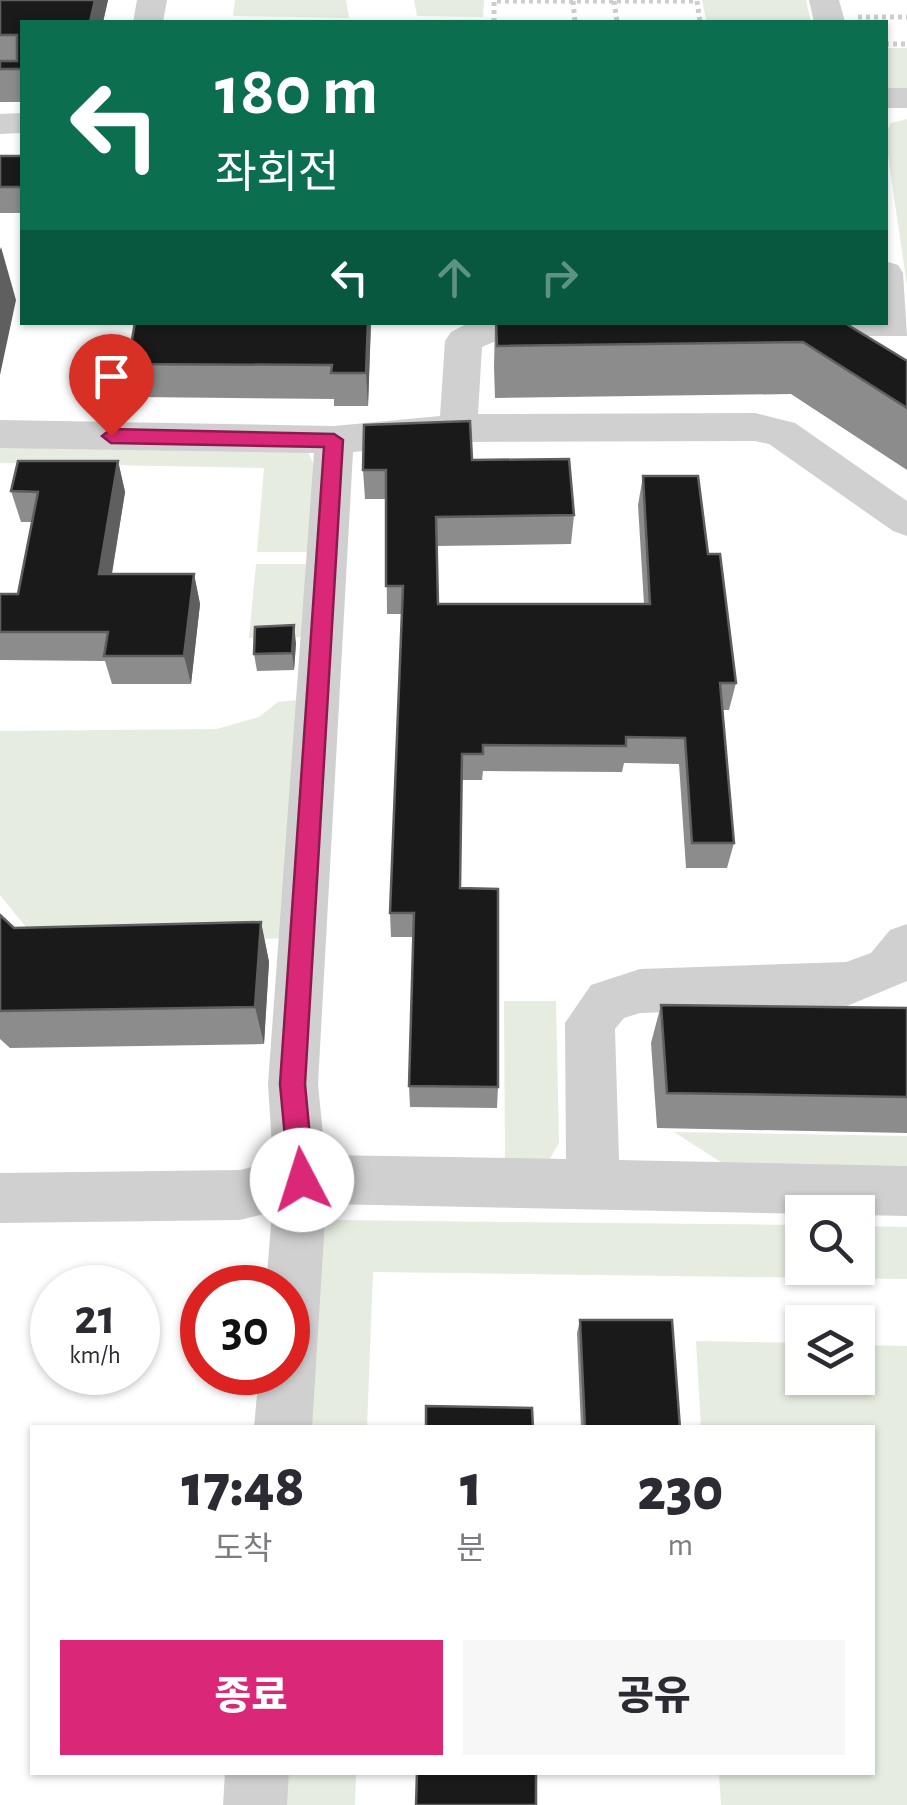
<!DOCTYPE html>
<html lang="ko">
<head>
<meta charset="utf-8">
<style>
	:root { --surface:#fff; --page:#f7f7f7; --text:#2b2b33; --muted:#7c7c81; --accent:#db2777 }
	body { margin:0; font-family:"Alegreya Sans","Noto Sans KR",sans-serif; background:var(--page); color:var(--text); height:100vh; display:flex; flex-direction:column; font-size:38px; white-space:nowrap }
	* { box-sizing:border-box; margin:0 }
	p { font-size:32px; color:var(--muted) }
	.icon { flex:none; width:55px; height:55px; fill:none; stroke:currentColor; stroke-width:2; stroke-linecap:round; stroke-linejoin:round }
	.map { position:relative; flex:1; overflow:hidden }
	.drawer { position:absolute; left:30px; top:1425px; width:845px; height:350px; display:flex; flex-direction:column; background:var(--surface); border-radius:0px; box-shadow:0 2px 8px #0004 }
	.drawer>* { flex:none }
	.top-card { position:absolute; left:20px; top:20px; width:868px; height:305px; border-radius:0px; box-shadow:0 2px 8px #0004; background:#0b6e4f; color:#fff; overflow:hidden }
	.buttons { position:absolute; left:785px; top:1195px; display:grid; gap:20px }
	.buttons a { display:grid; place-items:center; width:90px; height:90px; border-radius:0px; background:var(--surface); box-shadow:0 2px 8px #0004; font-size:50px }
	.speed { position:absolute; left:30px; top:1265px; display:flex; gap:20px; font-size:50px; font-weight:700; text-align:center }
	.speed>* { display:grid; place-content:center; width:130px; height:130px; border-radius:50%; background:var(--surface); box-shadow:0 2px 8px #0004; line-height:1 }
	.speed small { font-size:25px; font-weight:400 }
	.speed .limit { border:15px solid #d22; background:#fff; color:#111 }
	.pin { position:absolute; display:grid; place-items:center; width:85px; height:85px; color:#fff; margin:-102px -42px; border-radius:50% 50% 50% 0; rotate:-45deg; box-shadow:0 0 10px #0007 }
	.pin .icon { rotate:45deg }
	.me { position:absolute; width:110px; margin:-55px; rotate:355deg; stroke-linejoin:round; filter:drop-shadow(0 0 8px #0008) }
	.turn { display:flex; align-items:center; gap:35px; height:210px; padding:0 30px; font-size:45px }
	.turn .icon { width:130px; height:130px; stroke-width:2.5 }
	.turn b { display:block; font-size:70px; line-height:85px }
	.lanes { display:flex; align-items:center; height:95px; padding:0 30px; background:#0003; justify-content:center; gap:50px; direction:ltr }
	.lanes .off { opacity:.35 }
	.eta { display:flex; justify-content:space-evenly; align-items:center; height:170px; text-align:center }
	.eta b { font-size:60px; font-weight:800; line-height:70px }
	.cta { display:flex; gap:20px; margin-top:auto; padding:20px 30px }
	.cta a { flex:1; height:115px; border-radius:0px; background:var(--accent); color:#fff; font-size:40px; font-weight:800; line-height:115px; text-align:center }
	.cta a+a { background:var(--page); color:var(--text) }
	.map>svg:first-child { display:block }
	.green { fill:#e6ecdf }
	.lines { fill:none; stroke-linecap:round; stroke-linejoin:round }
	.path { stroke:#cdcdcd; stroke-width:5; stroke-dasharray:4 4; stroke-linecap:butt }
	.minor { fill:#d0d0d0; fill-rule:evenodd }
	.wall { fill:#8c8c8c }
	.shaded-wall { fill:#5f5f5f }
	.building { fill:#1a1a1a; stroke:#5f5f5f; stroke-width:2.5 }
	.route { fill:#db2777; stroke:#8e194d; stroke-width:2.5 }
</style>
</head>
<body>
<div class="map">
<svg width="907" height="1805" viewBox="0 0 907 1805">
	<rect width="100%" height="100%" fill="#fff"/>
	<g class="green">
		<polygon points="235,0 346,0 349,18 233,16"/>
		<polygon points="414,0 484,0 483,17 417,16"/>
		<polygon points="702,0 806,0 811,22 706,20"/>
		<rect x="885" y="48" width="22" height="41"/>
		<polygon points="907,119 907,286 885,134 891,123"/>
		<polygon points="0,446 308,452 315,468 309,552 257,552 264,468 0,463"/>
		<polygon points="256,564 308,564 303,637 249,638"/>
		<polygon points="297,700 281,938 47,953 0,895 0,731 217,729 259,717 278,702"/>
		<polygon points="504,1001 556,1001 559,1143 548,1162 505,1161"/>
		<polygon points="674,1132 907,1136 907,1173 730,1168"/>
		<polygon points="331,1220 802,1225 802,1268 858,1268 858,1226 907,1227 907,1279 373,1272 367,1427 304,1428 321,1222"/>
		<polygon points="696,1341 802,1343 802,1378 858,1378 858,1345 907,1346 907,1805 721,1805 719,1773 872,1772 872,1428 701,1427"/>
		<polygon points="287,1773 356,1773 355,1805 286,1805"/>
	</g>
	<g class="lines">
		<g class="path">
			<polyline points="573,1 575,22"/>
			<polyline points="614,1 617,22"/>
			<polyline points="858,17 907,17"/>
			<polyline points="494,22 494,1 697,1 700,22"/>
			<polyline points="885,44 907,44"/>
		</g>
		<g class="minor">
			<polygon points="137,0 167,0 163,22 133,22"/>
			<polygon points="809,0 839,0 845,22 814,22"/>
			<rect x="885" y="88" width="22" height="20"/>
			<polygon points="22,113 22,133 0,134 0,114"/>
			<polygon points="885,261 898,265 903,273 907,336 780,336 767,333 762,324 885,322"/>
			<path d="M470 322 576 324 571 333C537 342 516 330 482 347L478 414 755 413 795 423 907 501V536L893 531 769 444 755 441 458 442 353 452 318 1084 325 1155 566 1159 565 1023 591 985 640 969 846 962 871 953 890 930 907 924V981L847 1006 640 1013 624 1018 615 1029 619 1160 907 1166V1216L326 1204 312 1428H254L259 1372H288V1288H266L272 1212 240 1220 0 1223V1173L240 1170 273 1162 268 1084 314 453 0 448V420L334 426 440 416 445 341 451 332Z"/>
			<polygon points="225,1772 289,1772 287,1805 223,1805"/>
		</g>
	</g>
	<g class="wall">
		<polygon points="0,0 108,0 103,22 22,22 22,102 0,102"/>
		<rect x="0" y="156" width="22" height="57"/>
		<polygon points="35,322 371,322 368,406 334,406 334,399 136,397 128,364 135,323"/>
		<polygon points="495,322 843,322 907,361 907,470 791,394 495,398 494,367"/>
		<polygon points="472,460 574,515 571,544 436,546 438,604 644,604 638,505 643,476 708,554 736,683 729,710 723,710 734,843 727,868 686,868 679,764 624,763 622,772 483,771 482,780 461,780 460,888 498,1087 497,1108 410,1107 409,1086 413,937 391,937 390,913 402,614 387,614 386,499 365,499 363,470"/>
		<polygon points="118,461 125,492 112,574 194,574 200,604 191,684 112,684 105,661 0,660 0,594 18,594 32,522 21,522 11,491"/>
		<polygon points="296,643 294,670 257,671 254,654"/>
		<polygon points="0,915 14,928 261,922 269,962 264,1044 10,1048 0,1039"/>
		<polygon points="661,1005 907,1008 907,1133 657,1128 651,1043"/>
		<polygon points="580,1320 680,1428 581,1428 577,1333"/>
	</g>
	<g class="shaded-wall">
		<polygon points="95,0 108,0 103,22 90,22"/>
		<polygon points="1,247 16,300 0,375 0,250"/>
		<polygon points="368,322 371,322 368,406 366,373"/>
		<polygon points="118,461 125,492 107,603 99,574"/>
		<polygon points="194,574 200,604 191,684 184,656"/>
		<polygon points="294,625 296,643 294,670 292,653"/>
		<polygon points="261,922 269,962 264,1044 255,1007"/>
	</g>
	<g class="building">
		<polygon points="0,0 95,0 90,22 22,22 22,69 0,69 0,61 17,61 17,35 0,35"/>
		<rect x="0" y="156" width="22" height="31"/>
		<polygon points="135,322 368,322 366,373 331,373 332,365 128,364"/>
		<polygon points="496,322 843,322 907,361 907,408 803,342 497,346"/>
		<polygon points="470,421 472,460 569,459 574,515 436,517 438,604 650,604 643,476 698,476 708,554 720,554 736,683 720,683 734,843 692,843 685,738 626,737 626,746 483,745 483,754 462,754 460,888 498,889 498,1087 409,1086 414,913 390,913 403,586 386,586 386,470 363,470 364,425"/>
		<polygon points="18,461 118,461 99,574 194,574 184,656 104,656 108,632 0,632 0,594 18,594 38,492 11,491"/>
		<polygon points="294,625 292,653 254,654 255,627"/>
		<polygon points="0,915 14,928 261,922 255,1007 0,1011"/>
		<polygon points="661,1005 907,1008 907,1097 667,1093"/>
		<polygon points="580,1320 672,1320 680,1428 585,1428"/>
		<polygon points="426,1406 532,1408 533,1428 426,1428"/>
		<polygon points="417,1772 536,1772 536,1805 416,1805"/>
	</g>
	<polygon class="route" points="111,429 334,434 343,440 305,1084 314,1180 310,1188 302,1192 293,1188 289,1180 280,1084 324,447 111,443 102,436"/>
</svg>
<div class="buttons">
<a><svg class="icon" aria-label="search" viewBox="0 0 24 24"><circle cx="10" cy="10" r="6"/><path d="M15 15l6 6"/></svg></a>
<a><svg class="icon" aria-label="layers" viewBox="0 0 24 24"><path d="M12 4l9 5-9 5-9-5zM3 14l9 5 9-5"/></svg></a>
</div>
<div class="speed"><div>21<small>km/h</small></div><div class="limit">30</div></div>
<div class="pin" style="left:111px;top:436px;background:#d93025"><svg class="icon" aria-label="arrive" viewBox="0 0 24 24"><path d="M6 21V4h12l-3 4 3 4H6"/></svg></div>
<svg class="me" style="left:302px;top:1180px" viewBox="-20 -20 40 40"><circle r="19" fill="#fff"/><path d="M0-13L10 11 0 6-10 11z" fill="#db2777"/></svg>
<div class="top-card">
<div class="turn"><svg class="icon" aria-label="left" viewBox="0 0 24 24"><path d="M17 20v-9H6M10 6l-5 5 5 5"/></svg><div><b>180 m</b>좌회전</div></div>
<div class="lanes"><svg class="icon" aria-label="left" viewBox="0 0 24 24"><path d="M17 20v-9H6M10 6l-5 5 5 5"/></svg><svg class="icon off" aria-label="ahead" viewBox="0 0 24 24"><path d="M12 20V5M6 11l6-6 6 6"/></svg><svg class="icon off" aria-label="right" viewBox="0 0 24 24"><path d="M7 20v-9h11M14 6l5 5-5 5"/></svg></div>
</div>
<section class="drawer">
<div class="eta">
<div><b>17:48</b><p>도착</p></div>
<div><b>1</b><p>분</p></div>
<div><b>230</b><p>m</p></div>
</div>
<div class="cta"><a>종료</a><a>공유</a></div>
</section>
</div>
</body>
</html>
